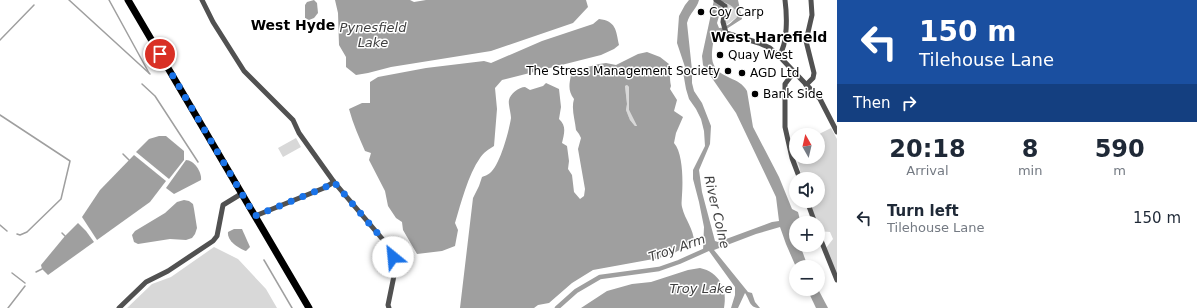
<!DOCTYPE html>
<html lang="en">
<head>
<meta charset="utf-8">
<style>
	:root { --surface:#fff; --page:#f6f6f7; --text:#1f2937; --muted:#747a83 }
	body { margin:0; font-family:"DejaVu Sans",sans-serif; background:var(--page); color:var(--text); height:100vh; display:flex; flex-direction:column; font-size:15px; white-space:nowrap }
	* { box-sizing:border-box; margin:0 }
	p { font-size:13px; color:var(--muted) }
	.icon { flex:none; width:22px; height:22px; fill:none; stroke:currentColor; stroke-width:2; stroke-linecap:round; stroke-linejoin:round }
	.map { position:relative; flex:1; overflow:hidden }
	.sheet { display:flex; flex-direction:column; background:var(--surface); width:360px }
	.sheet>* { flex:none }
	.top-card { background:#1a4fa0; color:#fff; overflow:hidden }
	.needle { width:26px; rotate:352deg }
	.controls { position:absolute; left:789px; top:128px; display:grid; gap:8px }
	.controls a { display:grid; place-items:center; width:36px; height:36px; border-radius:50%; background:var(--surface); box-shadow:0 2px 6px #0003; font-size:20px }
	.pin { position:absolute; display:grid; place-items:center; width:34px; height:34px; color:#fff; margin:-17px; border:2px solid #fff; border-radius:50%; box-shadow:0 1px 4px #0007 }
	.me { position:absolute; width:44px; margin:-22px; rotate:332deg; stroke-linejoin:round; filter:drop-shadow(0 0 3px #0008) }
	.turn { display:flex; align-items:center; gap:14px; height:84px; padding:0 16px; font-size:18px }
	.turn .icon { width:52px; height:52px; stroke-width:2.5 }
	.turn b { display:block; font-size:28px; line-height:34px }
	.then { display:flex; align-items:center; height:38px; padding:0 16px; background:#0003; gap:8px; font-size:15px }
	.eta { display:flex; justify-content:space-evenly; align-items:center; height:68px; text-align:center }
	.eta b { font-size:24px; font-weight:600; line-height:28px }
	ul { padding:0; list-style:none }
	li { display:flex; align-items:center; gap:12px; height:56px; padding:0 16px }
	li div { flex:1 }
	li b { display:block; font-size:15px }
	li em { font-style:normal }
	main { display:flex; flex:1; min-height:0 }
	.map>svg:first-child { display:block }
	.green { fill:#d8d8d8 }
	.water { fill:#9f9f9f; fill-rule:evenodd }
	.lines { fill:none; stroke-linecap:round; stroke-linejoin:round }
	.stream { stroke:#9f9f9f; stroke-width:1.5 }
	.canal { stroke:#9f9f9f; stroke-width:4.5 }
	.minor { stroke:#515151; stroke-width:5 }
	.major { stroke:#000; stroke-width:7 }
	.route { stroke:#1a73e8; stroke-width:7; stroke-dasharray:0 12.6 }
	.poi-dot { fill:#000; stroke:#fff; stroke-width:1.5 }
	.labels { text-anchor:middle; dominant-baseline:central; stroke-width:3; stroke-linejoin:round; paint-order:stroke }
	.poi-label { font-size:12px; fill:#000; stroke:#fff; text-anchor:start }
	.water-label { font-size:13px; font-style:italic; fill:#404040; stroke:#fff }
	.quarter-label { font-size:14px; font-weight:bold; fill:#000; stroke:#fff }
</style>
</head>
<body>
<main>
<div class="map">
<svg width="837" height="308" viewBox="0 0 837 308">
	<rect width="100%" height="100%" fill="#fff"/>
	<g class="green">
		<path d="M726 3C733 6 736 9 737 17L725 26 727 7Z"/>
		<polygon points="627,85 629,87 629,110 637,126 635,126 630,120 626,110 627,104 625,86"/>
		<polygon points="831,128 837,139 837,275 826,248 833,239 830,232 819,231 818,223 817,223 809,201 818,201 818,179 802,179 797,157 818,157 818,135 817,135"/>
		<polygon points="296,138 301,147 283,157 278,148"/>
		<polygon points="214,247 238,259 266,289 277,308 127,308 152,284 171,277"/>
	</g>
	<g class="water">
		<polygon points="314,0 317,3 318,13 314,18 309,20 305,18 305,5 307,2"/>
		<polygon points="335,0 410,0 414,2 426,0 586,0 588,7 573,23 491,51 391,67 368,73 356,75 346,67 346,57 339,45 338,13"/>
		<path d="M689 0H699C697 9 690 12 687 23L692 70V83L694 91 702 103 711 126 710 144 699 170 702 192 715 241 718 242 772 222 779 221 776 197 736 113 703 65 702 56 714 0H738L742 19 714 37C711 57 708 69 730 78 737 81 743 84 747 91L753 127 779 177 792 209 798 212 800 220 795 223C795 230 796 238 796 245H800L808 267H796L786 244 780 227 756 234 714 250 748 292 752 293 755 302 760 308C749 308 750 300 745 293L738 308H731L735 295V287L709 251H703L704 227 699 202 693 179V170L705 146 704 131 701 119 696 109 689 99 686 89 683 72 685 67 677 43 679 16 685 5ZM723 2C731 5 736 7 737 17 732 22 726 28 719 28L717 23Z"/>
		<path d="M599 19C616 21 616 30 619 45L614 49 601 55 502 80 495 88 497 109 494 146C489 149 483 153 480 158 468 175 461 203 455 223L458 230 455 246 442 251 417 254 403 230 402 222 396 218 388 206 385 191 369 160 371 153 365 151C359 137 353 124 349 109L362 103H370V82L378 77 426 68 484 61 491 63 542 41 593 24Z"/>
		<path d="M647 52 660 57 669 64C671 72 669 78 671 86L670 89 677 100 674 111 683 117 676 133 674 143C683 153 683 181 682 195 682 199 681 203 682 207 685 220 694 229 694 242L674 253 659 258 593 270 572 283 549 303 538 305 534 308H460L473 198 479 186 482 177C484 176 488 175 490 173 500 165 509 131 511 118 511 113 508 104 509 100 510 94 519 87 525 87L530 90 543 86 546 83 559 89 561 107 559 119C567 126 564 134 562 143L567 146 569 161 568 169 572 175 574 192 580 199 584 196 585 189 578 149 581 138 579 134 576 130C575 120 571 109 574 99 568 91 569 85 571 75L584 68 599 64 606 63 616 65 638 54ZM627 85 629 87V110L637 126H635L630 120 626 110 627 104 625 86Z"/>
		<polygon points="159,136 166,136 184,151 184,160 169,179 136,152 149,139"/>
		<polygon points="134,155 166,181 150,202 97,240 82,217 100,190"/>
		<path d="M186 160C194 160 202 172 201 180L174 194 166 188Z"/>
		<polygon points="184,200 189,201 193,204 194,209 197,228 195,234 192,238 186,240 170,239 138,244 134,242 132,235 135,231 165,213 177,202"/>
		<polygon points="78,223 86,231 94,242 48,275 42,269 41,265 65,236"/>
		<path d="M234 229H242L250 247 246 251C238 248 227 241 228 232Z"/>
		<path d="M700 268C719 272 728 289 724 308H581L607 291 632 284 651 282 688 270Z"/>
		<polygon points="807,289 818,289 828,308 816,308"/>
	</g>
	<g class="lines">
		<g class="stream">
			<polyline points="69,0 150,74"/>
			<polyline points="109,0 149,73"/>
			<polyline points="0,40 34,5"/>
			<polyline points="142,84 155,96 198,162"/>
			<polyline points="0,115 70,161 61,199 27,232 20,235 17,234"/>
			<polyline points="123,154 129,160"/>
			<polyline points="0,225 7,231"/>
			<polyline points="62,233 65,236"/>
			<polyline points="264,260 292,308"/>
			<polyline points="36,272 42,269"/>
			<polyline points="12,273 25,283"/>
			<polyline points="8,308 25,286"/>
		</g>
		<polyline class="canal" points="557,308 576,291 600,277 659,269 679,262 708,249"/>
		<g class="minor">
			<polyline points="202,0 213,22 244,71 293,120 299,133 334,182 390,248 396,266 388,305 389,308"/>
			<polyline points="716,0 725,6 723,22 726,33 759,43 770,48 779,56 820,99 837,132"/>
			<path d="M779 56C788 43 787 15 785 0"/>
			<polyline points="794,72 785,84 785,127 792,158 800,179"/>
			<polyline points="806,85 813,78 814,73 806,41 812,15 811,0"/>
			<polyline points="807,201 815,223"/>
			<polyline points="255,216 324,188 334,182"/>
			<polyline points="818,233 837,280"/>
			<polyline points="119,308 146,282 168,271 213,241 217,236 223,205 241,194"/>
		</g>
		<polyline class="major" points="128,0 309,308"/>
	</g>
	<g class="lines">
		<polyline class="route" points="160,54 255,216 324,188 334,182 390,248 393,257"/>
	</g>
	<g class="poi-dot">
		<circle cx="701" cy="12" r="4"/>
		<circle cx="720" cy="55" r="4"/>
		<circle cx="728" cy="71" r="4"/>
		<circle cx="742" cy="73" r="4"/>
		<circle cx="755" cy="94" r="4"/>
	</g>
	<g class="labels">
		<g class="poi-label">
			<text x="709" y="12">Coy Carp</text>
			<text x="728" y="55">Quay West</text>
			<text x="720" y="71" text-anchor="end">The Stress Management Society</text>
			<text x="750" y="73">AGD Ltd</text>
			<text x="763" y="94">Bank Side</text>
		</g>
		<g class="water-label">
			<text x="373" y="27">Pynesfield<tspan x="373" dy="15">Lake</tspan></text>
			<text transform="translate(717 212) rotate(77)">River Colne</text>
			<text transform="translate(677 248) rotate(-19)">Troy Arm</text>
			<text x="701" y="288">Troy Lake</text>
		</g>
		<g class="quarter-label">
			<text x="293" y="25">West Hyde</text>
			<text x="769" y="37">West Harefield</text>
		</g>
	</g>
</svg>
<div class="controls">
<a><svg class="needle" viewBox="-14 -14 28 28"><path d="M0-13l5 13h-10z" fill="#e53935"/><path d="M0 13l5-13h-10z" fill="#747a83"/></svg></a>
<a><svg class="icon" aria-label="sound" viewBox="0 0 24 24"><path d="M4 9h4l5-4v14l-5-4H4zM17 9q2 3 0 6"/></svg></a>
<a>+</a>
<a>−</a>
</div>
<div class="pin" style="left:160px;top:54px;background:#d93025"><svg class="icon" aria-label="arrive" viewBox="0 0 24 24"><path d="M6 21V4h12l-3 4 3 4H6"/></svg></div>
<svg class="me" style="left:393px;top:257px" viewBox="-20 -20 40 40"><circle r="19" fill="#fff"/><path d="M0-13L10 11 0 6-10 11z" fill="#1a73e8"/></svg>
</div>
<section class="sheet">
<div class="top-card">
<div class="turn"><svg class="icon" aria-label="left" viewBox="0 0 24 24"><path d="M17 20v-9H6M10 6l-5 5 5 5"/></svg><div><b>150 m</b>Tilehouse Lane</div></div>
<div class="then">Then<svg class="icon" aria-label="right" viewBox="0 0 24 24"><path d="M7 20v-9h11M14 6l5 5-5 5"/></svg></div>
</div>
<div class="eta">
<div><b>20:18</b><p>Arrival</p></div>
<div><b>8</b><p>min</p></div>
<div><b>590</b><p>m</p></div>
</div>
<ul>
<li><svg class="icon" aria-label="left" viewBox="0 0 24 24"><path d="M17 20v-9H6M10 6l-5 5 5 5"/></svg><div><b>Turn left</b><p>Tilehouse Lane</p></div><em>150 m</em></li>
</ul>
</section>
</main>
</body>
</html>
